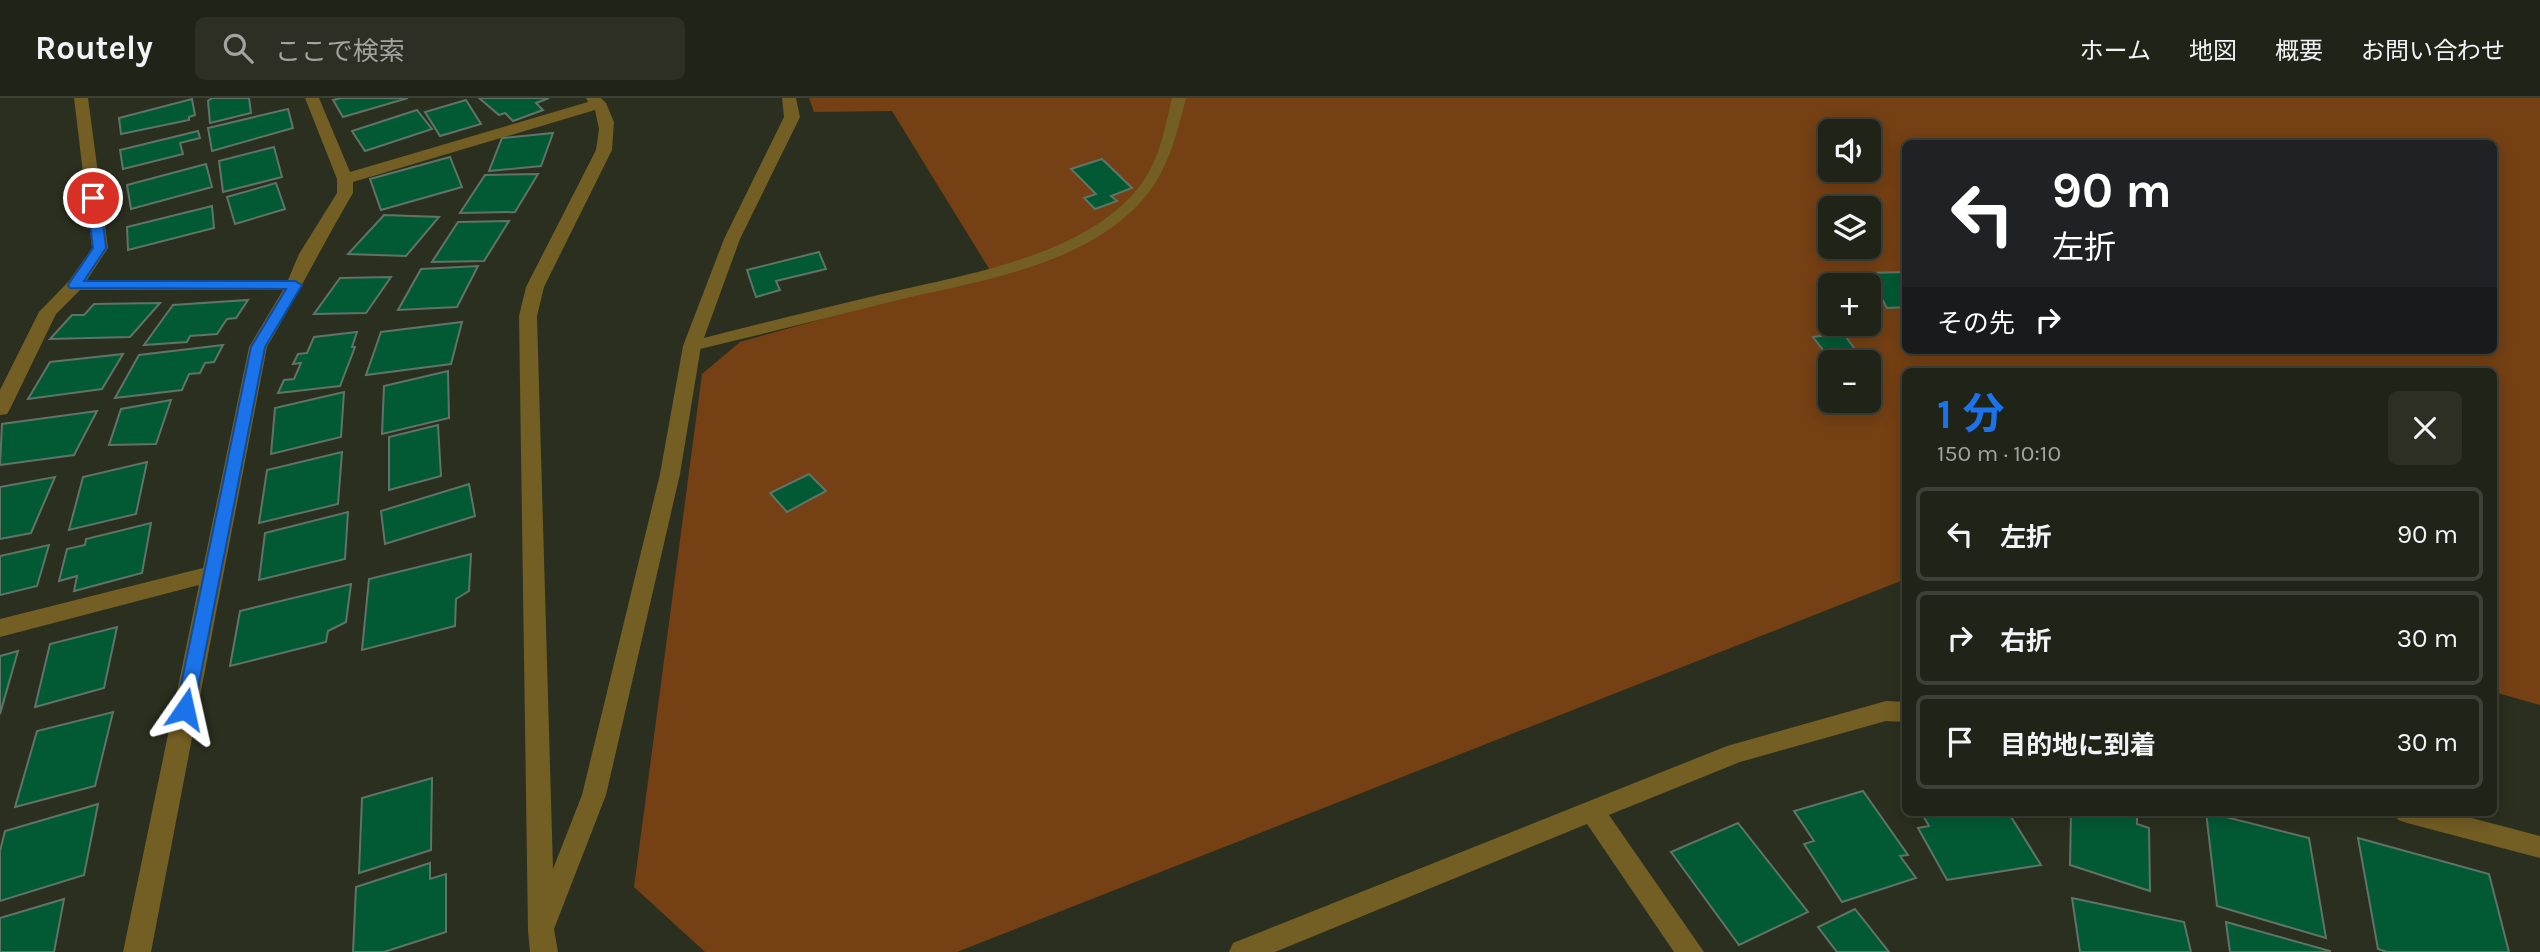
<!DOCTYPE html>
<html lang="ja">
<head>
<meta charset="utf-8">
<style>
	:root { --surface:#202317; --page:#2d2f24; --text:#f1f3f6; --muted:#a2a4a1; --line:#3d4036; --accent:#1a73e8 }
	body { margin:0; font-family:Karla,"Noto Sans JP",sans-serif; background:var(--page); color:var(--text); height:100vh; display:flex; flex-direction:column; font-size:26px; white-space:nowrap }
	* { box-sizing:border-box; margin:0 }
	p { font-size:23px; color:var(--muted) }
	.icon { flex:none; width:38px; height:38px; fill:none; stroke:currentColor; stroke-width:2; stroke-linecap:round; stroke-linejoin:round }
	.map { position:relative; flex:1; overflow:hidden }
	.details { position:absolute; left:1902px; top:270px; width:595px; height:448px; display:flex; flex-direction:column; background:var(--surface); border-radius:10px; box-shadow:0 4px 18px #0003,0 0 0 2px var(--line) }
	.details>* { flex:none }
	.banner { position:absolute; left:1902px; top:42px; width:595px; height:214px; border-radius:10px; box-shadow:0 4px 18px #0003,0 0 0 2px var(--line); background:#202124; color:#fff; overflow:hidden }
	.fabs { position:absolute; left:1818px; top:21px; display:grid; gap:14px }
	.fabs a { display:grid; place-items:center; width:63px; height:63px; border-radius:10px; background:var(--surface); box-shadow:0 4px 18px #0003,0 0 0 2px var(--line); font-size:35px }
	.pin { position:absolute; display:grid; place-items:center; width:60px; height:60px; color:#fff; margin:-30px; border:4px solid #fff; border-radius:50%; box-shadow:0 2px 7px #0007 }
	.me { position:absolute; width:77px; margin:-38px; rotate:11deg; stroke-linejoin:round; filter:drop-shadow(0 0 5px #0008) }
	.turn { display:flex; align-items:center; gap:24px; height:147px; padding:0 35px; font-size:32px }
	.turn .icon { width:91px; height:91px; stroke-width:2.5 }
	.turn b { display:block; font-size:49px; line-height:60px }
	.then { display:flex; align-items:center; height:66px; padding:0 35px; background:#0003; gap:14px; font-size:26px }
	.round { display:grid; place-items:center; flex:none; width:74px; height:74px; border-radius:10px; background:var(--page) }
	.summary { display:flex; align-items:center; justify-content:space-between; height:119px; padding:0 35px }
	h1 { font-size:42px; font-weight:700; line-height:52px; color:var(--accent) }
	ul { padding:0; list-style:none }
	li { display:flex; align-items:center; gap:21px; height:94px; margin:0 14px 10px; padding:0 21px; border:4px solid var(--line); border-radius:10px }
	li div { flex:1 }
	li b { display:block; font-size:26px }
	li em { font-style:normal }
	header { display:flex; align-items:center; gap:42px; box-sizing:border-box; height:98px; padding:0 35px; background:var(--surface); border-bottom:2px solid var(--line) }
	header strong { font-size:33px }
	nav { display:flex; gap:38px; margin-inline-start:auto; font-size:24px }
	.search { width:490px; height:63px; background:var(--page); display:flex; align-items:center; gap:18px; box-sizing:border-box; padding:0 24px; border-radius:10px; color:var(--muted); font-size:26px }
	.map>svg:first-child { display:block }
	.green { fill:#754014; fill-rule:evenodd }
	.building { fill:#025a35; stroke:#617367; stroke-width:2 }
	.lines { fill:none; stroke-linecap:round; stroke-linejoin:round }
	.lane { fill:#735e23; fill-rule:evenodd }
	.street { fill:#735e23; fill-rule:evenodd }
	.route { fill:#1a73e8; stroke:#114b97; stroke-width:2 }
</style>
</head>
<body>
<header>
<strong>Routely</strong>
<div class="search"><svg class="icon" aria-label="search" viewBox="0 0 24 24"><circle cx="10" cy="10" r="6"/><path d="M15 15l6 6"/></svg>ここで検索</div>
<nav><a>ホーム</a><a>地図</a><a>概要</a><a>お問い合わせ</a></nav>
</header>
<div class="map">
<svg width="2540" height="854" viewBox="0 0 2540 854">
	<rect width="100%" height="100%" fill="#2a2f1f"/>
	<path class="green" d="M809 0H2540V607L2494 594V273H1906V481L957 854H705L634 789 702 276 740 244 991 174 892 13 814 14ZM1830 33H1869V72H1830ZM1906 46H2494V252H1906ZM1830 110H1869V149H1830ZM1830 187H1869V226H1830ZM1830 264H1869V303H1830Z"/>
	<g class="building">
		<polygon points="212,0 249,0 251,15 210,25 208,3"/>
		<polygon points="341,0 408,0 343,19 333,2"/>
		<polygon points="479,0 549,0 536,5 543,12 513,23 505,15 499,17"/>
		<polygon points="192,1 195,17 189,19 189,22 121,36 119,20"/>
		<polygon points="466,2 481,26 440,38 425,14"/>
		<polygon points="288,11 293,30 212,53 208,30"/>
		<polygon points="417,12 432,31 365,53 352,33"/>
		<polygon points="198,33 200,40 180,45 183,56 123,71 120,52"/>
		<polygon points="553,35 541,68 489,73 502,40"/>
		<polygon points="274,49 282,79 223,94 219,63"/>
		<polygon points="450,59 462,89 381,112 370,81"/>
		<polygon points="1102,61 1132,90 1111,98 1117,103 1095,111 1084,100 1096,96 1071,71"/>
		<polygon points="206,66 212,89 131,111 127,87"/>
		<polygon points="538,76 515,114 460,115 485,77"/>
		<polygon points="276,85 285,111 235,126 227,99"/>
		<polygon points="212,108 214,130 128,152 127,129"/>
		<polygon points="384,117 439,119 406,158 348,156"/>
		<polygon points="509,123 484,163 432,164 458,124"/>
		<polygon points="819,154 826,171 776,183 780,192 756,199 747,172"/>
		<polygon points="478,168 457,209 398,212 421,171"/>
		<polygon points="1906,174 1906,209 1887,210 1868,175"/>
		<polygon points="391,179 366,215 314,216 340,180"/>
		<polygon points="248,202 236,220 227,221 217,236 190,238 187,244 144,247 173,207"/>
		<polygon points="160,205 130,239 50,241 72,217 84,217 94,206"/>
		<polygon points="462,224 451,266 366,277 381,234"/>
		<polygon points="357,234 352,249 355,249 340,288 278,295 284,282 294,281 301,265 293,266 298,256 307,255 314,239"/>
		<polygon points="1843,235 1860,258 1831,262 1813,239"/>
		<polygon points="223,247 214,264 205,265 200,275 189,276 182,292 115,300 139,257"/>
		<polygon points="123,256 102,291 28,301 50,264"/>
		<polygon points="448,273 449,320 382,336 384,288"/>
		<polygon points="344,294 341,339 271,356 275,310"/>
		<polygon points="171,302 156,346 109,347 121,311"/>
		<polygon points="97,313 74,357 0,367 2,326"/>
		<polygon points="438,327 441,378 389,392 389,339"/>
		<polygon points="342,354 338,406 259,425 267,372"/>
		<polygon points="147,364 136,416 69,432 83,379"/>
		<polygon points="809,376 826,393 787,414 770,395"/>
		<polygon points="55,379 31,435 0,441 0,389"/>
		<polygon points="469,386 475,418 385,446 381,413"/>
		<polygon points="348,414 345,461 259,482 265,435"/>
		<polygon points="151,425 142,475 74,493 77,478 59,483 67,451 85,447 86,441"/>
		<polygon points="49,447 37,488 0,497 0,458"/>
		<polygon points="471,456 469,493 456,501 455,528 362,552 369,481"/>
		<polygon points="351,486 346,524 328,533 326,544 230,568 240,513"/>
		<polygon points="117,529 104,590 35,609 50,546"/>
		<polygon points="18,553 0,616 0,558"/>
		<polygon points="113,614 95,688 15,709 37,633"/>
		<polygon points="432,680 431,752 359,775 362,700"/>
		<polygon points="1863,693 1908,757 1900,758 1916,780 1842,804 1804,746 1814,743 1794,713"/>
		<polygon points="98,706 84,777 0,803 0,753 5,733"/>
		<polygon points="1921,714 2008,714 2041,767 1947,782 1918,730 1929,728"/>
		<polygon points="2071,714 2137,714 2137,726 2149,730 2150,793 2070,767"/>
		<polygon points="2206,714 2309,740 2326,840 2217,808"/>
		<polygon points="1738,725 1808,814 1739,847 1671,754"/>
		<polygon points="2358,740 2489,776 2509,854 2387,854 2378,851"/>
		<polygon points="430,765 430,781 446,776 446,834 384,854 353,854 356,789"/>
		<polygon points="2072,800 2184,824 2191,854 2080,854"/>
		<polygon points="64,801 54,854 0,854 0,820"/>
		<polygon points="1855,811 1889,854 1837,854 1818,829"/>
		<polygon points="2226,824 2330,853 2330,854 2230,854"/>
	</g>
	<g class="lines">
		<path class="lane" d="M1172 0H1186C1176 39 1168 75 1139 106 1078 170 976 183 894 203 827 220 759 237 692 253L684 248 692 243C754 227 816 212 878 197 961 177 1088 159 1142 85 1160 60 1165 29 1172 0Z"/>
		<g class="street">
			<path d="M74 0H88L108 150 87 182H288L299 156 337 95V81L305 0H319L350 74 588 4 586 0H601L606 5 614 24 612 52 544 189 537 218 553 771 582 697 660 376 683 248 724 141 784 19 782 0H796L800 19 740 141 701 248 680 376 606 697 554 831 558 854H530L528 833 519 218 526 189 596 52 599 31 595 12 353 84V95C323 146 297 198 267 249L151 854H123L199 487 0 539V521L203 470 249 249 283 192H80L56 216 10 311 7 316 0 317V292L39 214 69 183 92 150Z"/>
			<polygon points="1886,603 1906,604 1906,624 1886,623 1740,664 1609,717 1704,854 1674,854 1587,726 1275,854 1229,854 1233,845 1727,648"/>
			<polygon points="2394,714 2449,714 2540,738 2540,760 2407,725 2398,722"/>
		</g>
	</g>
	<polygon class="route" points="93,96 100,100 106,150 84,183 295,183 302,187 265,249 194,611 191,616 185,618 178,616 176,611 251,249 286,191 70,190 68,187 93,150 87,100"/>
</svg>
<div class="fabs">
<a><svg class="icon" aria-label="sound" viewBox="0 0 24 24"><path d="M4 9h4l5-4v14l-5-4H4zM17 9q2 3 0 6"/></svg></a>
<a><svg class="icon" aria-label="layers" viewBox="0 0 24 24"><path d="M12 4l9 5-9 5-9-5zM3 14l9 5 9-5"/></svg></a>
<a>+</a>
<a>−</a>
</div>
<div class="pin" style="left:93px;top:100px;background:#d93025"><svg class="icon" aria-label="arrive" viewBox="0 0 24 24"><path d="M6 21V4h12l-3 4 3 4H6"/></svg></div>
<svg class="me" style="left:185px;top:611px" viewBox="-20 -20 40 40"><path d="M0-17L14 15 0 8-14 15z" fill="#1a73e8" stroke="#fff" stroke-width="4"/></svg>
<div class="banner">
<div class="turn"><svg class="icon" aria-label="left" viewBox="0 0 24 24"><path d="M17 20v-9H6M10 6l-5 5 5 5"/></svg><div><b>90 m</b>左折</div></div>
<div class="then">その先<svg class="icon" aria-label="right" viewBox="0 0 24 24"><path d="M7 20v-9h11M14 6l5 5-5 5"/></svg></div>
</div>
<section class="details">
<div class="summary"><div><h1>1 分</h1><p>150 m · 10:10</p></div><a class="round"><svg class="icon" aria-label="close" viewBox="0 0 24 24"><path d="M6 6l12 12M18 6L6 18"/></svg></a></div>
<ul>
<li><svg class="icon" aria-label="left" viewBox="0 0 24 24"><path d="M17 20v-9H6M10 6l-5 5 5 5"/></svg><div><b>左折</b></div><em>90 m</em></li>
<li><svg class="icon" aria-label="right" viewBox="0 0 24 24"><path d="M7 20v-9h11M14 6l5 5-5 5"/></svg><div><b>右折</b></div><em>30 m</em></li>
<li><svg class="icon" aria-label="arrive" viewBox="0 0 24 24"><path d="M6 21V4h12l-3 4 3 4H6"/></svg><div><b>目的地に到着</b></div><em>30 m</em></li>
</ul>
</section>
</div>
</body>
</html>
